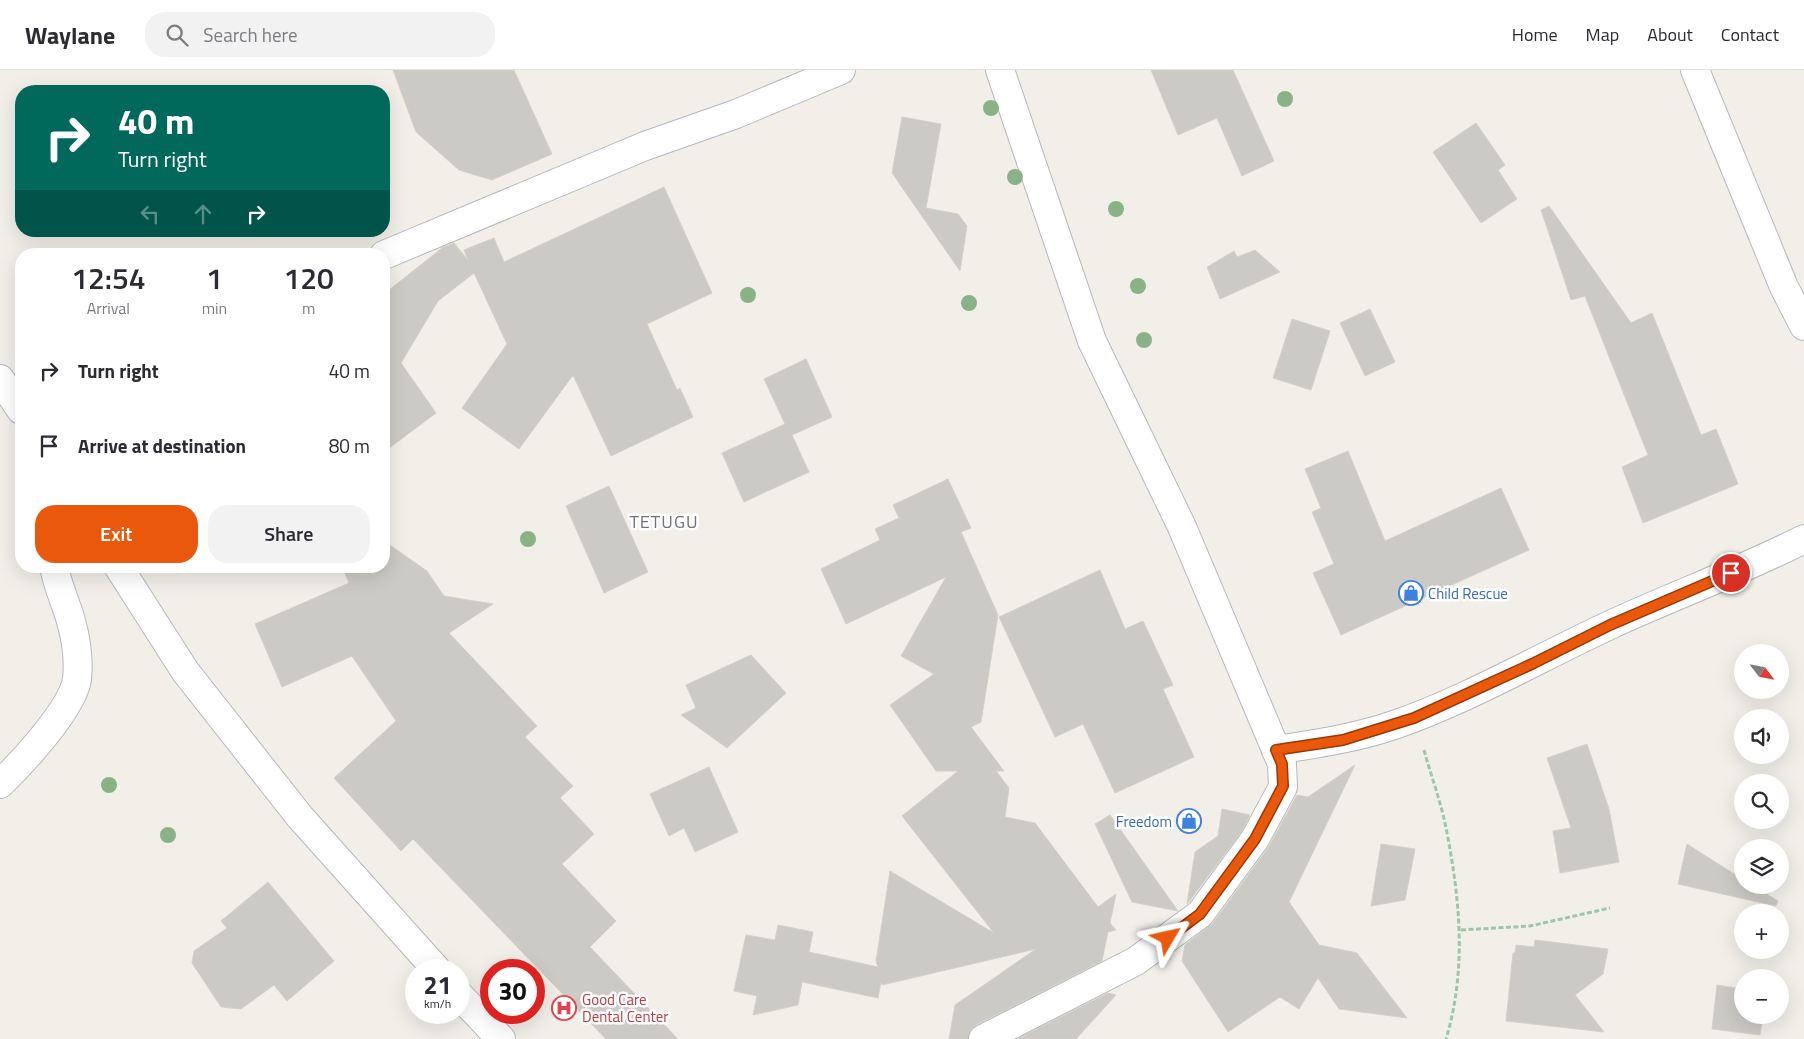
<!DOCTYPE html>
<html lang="en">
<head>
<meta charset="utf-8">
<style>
	:root { --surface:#fff; --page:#f2f2f3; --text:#2b2b33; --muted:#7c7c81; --line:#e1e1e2; --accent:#ea580c }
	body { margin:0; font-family:"Titillium Web",sans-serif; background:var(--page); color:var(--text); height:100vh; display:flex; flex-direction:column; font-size:19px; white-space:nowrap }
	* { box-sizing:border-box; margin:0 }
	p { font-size:16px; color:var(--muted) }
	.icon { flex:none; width:28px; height:28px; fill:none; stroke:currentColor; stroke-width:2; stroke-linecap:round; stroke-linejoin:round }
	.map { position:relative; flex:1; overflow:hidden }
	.side { position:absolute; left:15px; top:178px; width:375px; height:325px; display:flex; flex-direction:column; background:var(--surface); border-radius:20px; box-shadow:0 5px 20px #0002 }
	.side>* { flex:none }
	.hud { position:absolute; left:15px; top:15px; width:375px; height:152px; border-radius:20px; box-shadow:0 5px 20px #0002; background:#00695c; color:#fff; overflow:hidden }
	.needle { width:32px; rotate:122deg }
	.controls { position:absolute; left:1734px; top:574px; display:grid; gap:10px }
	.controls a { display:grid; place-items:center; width:55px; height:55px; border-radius:50%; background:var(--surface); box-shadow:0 5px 20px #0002; font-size:25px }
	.speed { position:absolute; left:405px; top:889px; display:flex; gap:10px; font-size:25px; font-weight:700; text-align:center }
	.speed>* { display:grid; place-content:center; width:65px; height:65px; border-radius:50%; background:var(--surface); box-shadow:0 5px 20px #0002; line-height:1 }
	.speed small { font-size:12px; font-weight:400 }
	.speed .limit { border:8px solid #d22; background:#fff; color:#111 }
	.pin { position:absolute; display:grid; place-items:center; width:42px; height:42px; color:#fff; margin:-21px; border:2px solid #fff; border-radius:50%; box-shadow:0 1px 5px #0007 }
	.me { position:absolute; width:55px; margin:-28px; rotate:54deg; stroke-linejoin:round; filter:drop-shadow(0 0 4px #0008) }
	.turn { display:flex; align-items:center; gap:18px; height:105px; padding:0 20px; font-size:22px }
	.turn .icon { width:65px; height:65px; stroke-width:2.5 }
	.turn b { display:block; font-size:35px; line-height:42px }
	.lanes { display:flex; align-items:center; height:48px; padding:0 20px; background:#0003; justify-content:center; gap:25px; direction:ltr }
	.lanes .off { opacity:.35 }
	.eta { display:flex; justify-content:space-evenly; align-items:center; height:85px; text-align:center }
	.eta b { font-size:30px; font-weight:600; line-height:35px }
	.button { display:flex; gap:10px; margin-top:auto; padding:10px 20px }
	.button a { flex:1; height:58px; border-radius:20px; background:var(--accent); color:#fff; font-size:20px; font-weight:600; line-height:58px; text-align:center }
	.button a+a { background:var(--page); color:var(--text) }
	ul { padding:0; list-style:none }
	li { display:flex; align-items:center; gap:15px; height:75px; padding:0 20px }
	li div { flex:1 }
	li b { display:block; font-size:19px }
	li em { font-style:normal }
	header { display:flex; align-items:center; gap:30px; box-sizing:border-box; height:70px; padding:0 25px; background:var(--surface); border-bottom:1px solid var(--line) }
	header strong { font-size:24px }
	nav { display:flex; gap:28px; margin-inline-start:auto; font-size:18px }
	.search { width:350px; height:45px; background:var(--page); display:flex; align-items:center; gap:12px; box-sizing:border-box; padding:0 18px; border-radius:20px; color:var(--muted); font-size:19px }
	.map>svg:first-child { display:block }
	.building { fill:#cccac5; stroke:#d6d1c6 }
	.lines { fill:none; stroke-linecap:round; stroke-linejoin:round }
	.minor-casing { stroke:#b5b8bc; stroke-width:30 }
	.path { stroke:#9cc7a9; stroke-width:3; stroke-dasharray:5 2.5; stroke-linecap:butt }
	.minor { stroke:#fff; stroke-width:28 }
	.tree { fill:#89b387 }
	.route-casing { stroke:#983908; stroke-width:12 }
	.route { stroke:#ea580c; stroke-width:9 }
	.labels { text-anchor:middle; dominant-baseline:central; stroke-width:5; stroke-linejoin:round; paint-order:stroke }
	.shop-label { font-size:15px; fill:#366cbe; stroke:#fff; text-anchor:start }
	.health-label { font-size:15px; fill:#be3a42; stroke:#fff; text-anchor:start }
	.quarter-label { font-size:18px; letter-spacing:1px; fill:#70757a; stroke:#fff }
</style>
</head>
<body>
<header>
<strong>Waylane</strong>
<div class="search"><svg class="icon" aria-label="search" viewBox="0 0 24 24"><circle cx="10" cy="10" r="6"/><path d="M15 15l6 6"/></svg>Search here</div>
<nav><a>Home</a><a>Map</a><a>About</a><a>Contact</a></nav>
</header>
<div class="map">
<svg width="1804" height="969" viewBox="0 0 1804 969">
	<rect width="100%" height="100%" fill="#f1efe8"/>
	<g class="building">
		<polygon points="393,0 514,0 552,84 492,110 459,100 416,62"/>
		<polygon points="1151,0 1233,0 1274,91 1242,106 1217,48 1178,65"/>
		<polygon points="902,47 941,54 926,138 958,144 967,156 960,201 892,103"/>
		<polygon points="1476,53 1505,95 1498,100 1517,129 1481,153 1433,82"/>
		<polygon points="664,117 712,223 647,254 677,320 680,318 693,347 611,386 573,305 519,379 462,338 507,274 474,203 438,231 401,293 436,343 384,382 384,224 442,178 454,173 468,190 464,180 494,168 504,192"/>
		<polygon points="1549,136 1631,253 1652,243 1701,365 1716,359 1738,414 1643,453 1622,397 1648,385 1585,226 1571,230 1541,140"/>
		<polygon points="1255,180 1280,202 1220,229 1207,197 1234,181 1237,187"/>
		<polygon points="1370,239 1395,292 1365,306 1340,253"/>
		<polygon points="1292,249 1330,261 1311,320 1273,308"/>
		<polygon points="806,289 832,347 792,365 809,402 744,432 722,383 785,354 764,309"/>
		<polygon points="1348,381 1385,471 1501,418 1529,480 1341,565 1313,503 1334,494 1312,442 1321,438 1305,399"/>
		<polygon points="948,409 971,458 961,462 998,545 981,652 971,657 1004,701 996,701 1009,718 1005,747 1035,753 1098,837 1116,824 1110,853 1116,860 1108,862 1102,891 976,955 970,961 968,969 949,969 955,935 1036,879 882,915 881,912 878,928 802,912 798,935 753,945 757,926 734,921 746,865 775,870 778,855 813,862 809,882 878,897 876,891 890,801 994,863 902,746 958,701 936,701 890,635 934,604 901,586 946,507 846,554 821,499 880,470 875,459 899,448 893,435"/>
		<polygon points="609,416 648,502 604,523 566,436"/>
		<polygon points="384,471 427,501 444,526 493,534 449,563 537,656 525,667 573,716 560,728 594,764 562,794 616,851 590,877 678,969 606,969 413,769 401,781 334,708 396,651 352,586 282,617 255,554 349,513 342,496 384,496"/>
		<polygon points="1100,500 1125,559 1143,551 1173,615 1163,619 1194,687 1115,723 1083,654 1055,667 999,547"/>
		<polygon points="751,585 786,623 727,678 681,645 696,638 686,615"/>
		<polygon points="1587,674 1609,739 1619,792 1560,803 1553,761 1571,758 1547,688"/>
		<polygon points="1355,695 1289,832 1319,875 1357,883 1407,948 1339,939 1318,908 1299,939 1280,927 1228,962 1182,891 1185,875 1213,853 1268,778 1297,725 1308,727"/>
		<polygon points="709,697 738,762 695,782 684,758 669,766 650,724"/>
		<polygon points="1222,739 1250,745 1242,761 1187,834 1195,782 1218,766"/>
		<polygon points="1110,745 1178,841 1132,832 1095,754"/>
		<polygon points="1381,774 1415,779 1405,830 1371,836"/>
		<polygon points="1687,774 1742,809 1742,815 1752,815 1778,831 1776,836 1678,814"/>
		<polygon points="268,812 334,891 287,931 274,915 241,939 221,937 192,893 194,881 227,858 221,851"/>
		<polygon points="1535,870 1608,879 1603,904 1575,925 1604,962 1506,951 1513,883 1515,883 1516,875 1534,877"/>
		<polygon points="1717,915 1742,919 1742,945 1763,945 1760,965 1712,959"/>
		<polygon points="1108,923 1116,925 1076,969 1017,969"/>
	</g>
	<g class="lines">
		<defs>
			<g id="minor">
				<polyline points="1695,0 1784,217 1804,256"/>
				<polyline points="384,185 645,76 736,44 841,0"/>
				<polyline points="0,309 21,340"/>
				<polyline points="118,496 185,601 300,747 437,900"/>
				<path d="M1276 680C1316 674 1356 668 1394 655 1469 629 1539 588 1610 555 1675 525 1741 501 1804 469"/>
				<path d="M0 714C22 693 73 638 77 609 79 591 76 569 71 551 66 533 57 515 54 496"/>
				<polyline points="459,925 501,969"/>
				<polyline points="983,969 1136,891 1200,844 1255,769 1283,717 1282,694 1182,457 1092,271 1000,0"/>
			</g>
		</defs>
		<use href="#minor" class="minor-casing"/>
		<g class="path">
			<path d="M1424 680C1431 706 1441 732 1446 758 1460 828 1467 900 1446 969"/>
			<polyline points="1461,860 1530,856 1610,838"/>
		</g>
		<use href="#minor" class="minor"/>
	</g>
	<g class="tree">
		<circle cx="1285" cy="29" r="8"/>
		<circle cx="991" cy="38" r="8"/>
		<circle cx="1015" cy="107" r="8"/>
		<circle cx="1116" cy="139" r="8"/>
		<circle cx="1138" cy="216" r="8"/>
		<circle cx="748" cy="225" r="8"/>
		<circle cx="969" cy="233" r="8"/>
		<circle cx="1144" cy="270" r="8"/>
		<circle cx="528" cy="469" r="8"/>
		<circle cx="109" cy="715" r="8"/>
		<circle cx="168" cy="765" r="8"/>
	</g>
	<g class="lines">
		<defs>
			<polyline id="route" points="1168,868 1200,844 1255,769 1283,716 1282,694 1276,680 1343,670 1414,648 1532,594 1610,555 1731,503"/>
		</defs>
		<use href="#route" class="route-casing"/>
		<use href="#route" class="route"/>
	</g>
	<defs>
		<symbol id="shop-ring" viewBox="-11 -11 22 22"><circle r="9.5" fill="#fff" stroke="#3f7fe0" stroke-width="1.5"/><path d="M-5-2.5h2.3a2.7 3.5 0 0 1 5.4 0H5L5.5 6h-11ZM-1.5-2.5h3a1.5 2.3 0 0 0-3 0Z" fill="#3f7fe0"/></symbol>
		<symbol id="hospital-ring" viewBox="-11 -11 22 22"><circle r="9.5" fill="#fff" stroke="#e0444e" stroke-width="1.5"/><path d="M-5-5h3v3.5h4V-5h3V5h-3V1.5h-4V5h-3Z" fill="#e0444e"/></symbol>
	</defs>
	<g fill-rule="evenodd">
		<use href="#shop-ring" x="1397" y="509" width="28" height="28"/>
		<use href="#shop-ring" x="1175" y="737" width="28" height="28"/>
		<use href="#hospital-ring" x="550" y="924" width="28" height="28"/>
	</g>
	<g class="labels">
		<g class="shop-label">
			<text x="1428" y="523">Child Rescue</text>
			<text x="1172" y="751" text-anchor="end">Freedom</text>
		</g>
		<g class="health-label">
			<text x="582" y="929">Good Care<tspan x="582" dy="17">Dental Center</tspan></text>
		</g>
		<g class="quarter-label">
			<text x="664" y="451">TETUGU</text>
		</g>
	</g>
</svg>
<div class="controls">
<a><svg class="needle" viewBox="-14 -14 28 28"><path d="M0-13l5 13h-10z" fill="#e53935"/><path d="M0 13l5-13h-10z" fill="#7c7c81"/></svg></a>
<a><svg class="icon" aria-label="sound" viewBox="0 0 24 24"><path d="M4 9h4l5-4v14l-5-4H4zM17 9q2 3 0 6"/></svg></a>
<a><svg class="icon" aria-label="search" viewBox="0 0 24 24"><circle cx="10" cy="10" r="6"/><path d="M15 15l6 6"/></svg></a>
<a><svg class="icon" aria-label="layers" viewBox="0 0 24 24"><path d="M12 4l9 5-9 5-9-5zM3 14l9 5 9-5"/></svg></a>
<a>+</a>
<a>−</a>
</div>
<div class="speed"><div>21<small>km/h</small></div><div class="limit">30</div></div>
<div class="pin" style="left:1731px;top:503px;background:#d93025"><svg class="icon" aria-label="arrive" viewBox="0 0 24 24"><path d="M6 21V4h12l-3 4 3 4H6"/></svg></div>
<svg class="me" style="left:1168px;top:868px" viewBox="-20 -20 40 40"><path d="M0-17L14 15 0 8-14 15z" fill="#ea580c" stroke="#fff" stroke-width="4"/></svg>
<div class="hud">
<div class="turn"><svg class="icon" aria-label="right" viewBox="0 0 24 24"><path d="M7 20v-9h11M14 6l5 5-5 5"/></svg><div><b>40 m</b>Turn right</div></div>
<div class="lanes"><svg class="icon off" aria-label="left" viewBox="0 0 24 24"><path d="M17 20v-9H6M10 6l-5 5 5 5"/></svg><svg class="icon off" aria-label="ahead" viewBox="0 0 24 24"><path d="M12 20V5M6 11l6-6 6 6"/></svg><svg class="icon" aria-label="right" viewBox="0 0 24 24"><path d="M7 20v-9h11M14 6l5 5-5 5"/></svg></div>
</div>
<section class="side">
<div class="eta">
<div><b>12:54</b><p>Arrival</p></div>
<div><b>1</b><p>min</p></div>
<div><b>120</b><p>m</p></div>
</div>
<ul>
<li><svg class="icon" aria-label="right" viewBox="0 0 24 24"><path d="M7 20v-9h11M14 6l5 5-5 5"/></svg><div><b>Turn right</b></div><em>40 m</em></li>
<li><svg class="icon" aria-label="arrive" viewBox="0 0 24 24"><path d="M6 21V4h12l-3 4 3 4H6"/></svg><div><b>Arrive at destination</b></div><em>80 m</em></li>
</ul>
<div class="button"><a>Exit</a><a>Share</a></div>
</section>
</div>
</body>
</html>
